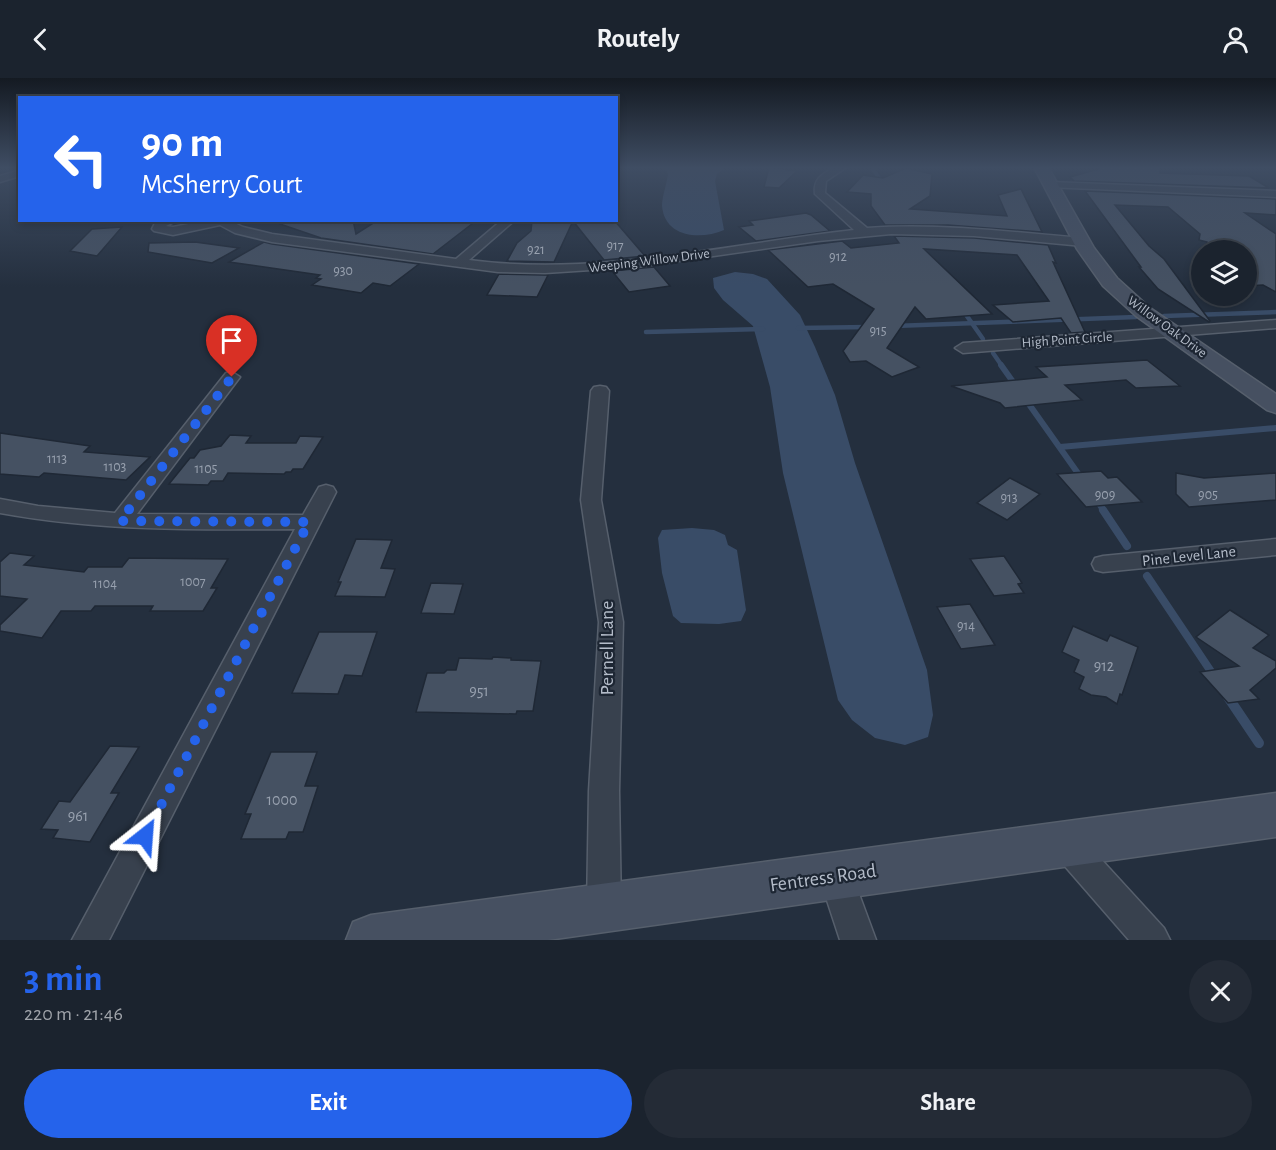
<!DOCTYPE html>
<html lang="en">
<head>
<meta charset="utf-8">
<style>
	:root { --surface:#1b232e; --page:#242b36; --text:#f1f3f6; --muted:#a0a4aa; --line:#39404a; --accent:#2563eb }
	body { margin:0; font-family:"Alegreya Sans",sans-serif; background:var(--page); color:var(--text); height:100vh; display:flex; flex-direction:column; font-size:22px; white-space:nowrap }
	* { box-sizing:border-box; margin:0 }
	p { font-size:20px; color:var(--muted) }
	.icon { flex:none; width:33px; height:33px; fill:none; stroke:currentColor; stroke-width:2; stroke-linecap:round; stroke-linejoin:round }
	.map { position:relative; height:862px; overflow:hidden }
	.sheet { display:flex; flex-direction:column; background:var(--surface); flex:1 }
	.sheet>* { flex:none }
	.hud { position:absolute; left:18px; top:18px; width:600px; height:126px; border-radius:0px; box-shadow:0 3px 9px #0003,0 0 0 2px var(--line); background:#2563eb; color:#fff; overflow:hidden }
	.fabs { position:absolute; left:1191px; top:162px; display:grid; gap:12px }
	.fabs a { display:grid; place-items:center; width:66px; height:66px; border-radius:50%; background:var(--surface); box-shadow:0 3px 9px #0003,0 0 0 2px var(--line); font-size:30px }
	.pin { position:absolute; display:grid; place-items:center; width:51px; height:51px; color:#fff; margin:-62px -26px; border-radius:50% 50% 50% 0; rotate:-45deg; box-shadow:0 0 6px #0007 }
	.pin .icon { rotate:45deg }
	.me { position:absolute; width:66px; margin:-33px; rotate:28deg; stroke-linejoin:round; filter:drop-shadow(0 0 4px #0008) }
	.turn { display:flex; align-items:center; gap:21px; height:126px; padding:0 24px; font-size:27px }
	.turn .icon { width:78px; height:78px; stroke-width:2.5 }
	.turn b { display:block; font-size:42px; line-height:51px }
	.round { display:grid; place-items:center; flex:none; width:63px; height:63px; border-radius:32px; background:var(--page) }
	.headline { display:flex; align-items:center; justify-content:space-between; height:102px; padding:0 24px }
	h1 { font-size:36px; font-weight:700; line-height:45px; color:var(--accent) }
	.action { display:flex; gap:12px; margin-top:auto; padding:12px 24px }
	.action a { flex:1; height:69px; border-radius:36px; background:var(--accent); color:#fff; font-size:24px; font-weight:700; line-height:69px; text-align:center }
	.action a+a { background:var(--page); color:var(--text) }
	header { display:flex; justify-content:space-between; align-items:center; height:78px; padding:0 24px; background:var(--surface); font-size:27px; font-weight:700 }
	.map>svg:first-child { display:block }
	.water { fill:#394c67 }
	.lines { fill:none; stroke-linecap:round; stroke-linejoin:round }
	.stream-far4 { stroke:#394c67; stroke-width:4 }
	.stream-far3 { stroke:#394c67; stroke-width:4.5 }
	.stream-far2 { stroke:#394c67; stroke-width:6 }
	.stream-far1 { stroke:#394c67; stroke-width:8 }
	.stream { stroke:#394c67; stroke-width:10 }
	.building { fill:#455162; stroke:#1f2835; stroke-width:1.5 }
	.street-casing { stroke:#565f6c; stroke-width:3 }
	.secondary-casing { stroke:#565f6c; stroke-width:3 }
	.street { fill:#38414e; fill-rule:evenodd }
	.secondary { fill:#465061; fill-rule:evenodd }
	.route { stroke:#2563eb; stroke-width:10; stroke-dasharray:0 18 }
	.labels { text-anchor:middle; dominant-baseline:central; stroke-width:4.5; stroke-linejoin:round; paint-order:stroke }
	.number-label { font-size:14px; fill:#98a1af }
	.far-street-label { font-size:14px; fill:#b4bcc9; stroke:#1d2633 }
	.street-label { font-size:16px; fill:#b4bcc9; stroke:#1d2633 }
	.near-number-label { font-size:16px; fill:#98a1af }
	.near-street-label { font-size:20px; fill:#b4bcc9; stroke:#1d2633 }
</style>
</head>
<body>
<header><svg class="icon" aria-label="back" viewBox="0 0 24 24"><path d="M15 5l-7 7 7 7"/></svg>Routely<svg class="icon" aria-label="person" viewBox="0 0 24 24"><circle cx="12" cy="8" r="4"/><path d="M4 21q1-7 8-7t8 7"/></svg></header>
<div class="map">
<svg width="1276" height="862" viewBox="0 0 1276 862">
	<rect width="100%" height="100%" fill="#242f3e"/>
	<g class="water">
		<path d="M663 89H726L717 96 715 103 724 152C701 162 665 160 662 128 662 118 667 106 668 95Z"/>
		<polygon points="735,194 753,196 767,201 800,237 815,269 835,317 855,385 927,592 933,637 928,659 905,667 875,660 852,642 838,622 783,395 770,309 753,248 723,222 714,210 713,200"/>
		<polygon points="692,450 714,452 725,457 728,467 737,472 746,532 741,543 719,546 681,545 673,538 662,495 658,460 662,452"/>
	</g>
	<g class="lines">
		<polyline class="stream-far4" points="872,89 882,105"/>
		<g class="stream-far3">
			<polyline points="962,231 983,261"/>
			<polyline points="1164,238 1276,234"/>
			<polyline points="894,248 1136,239"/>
			<polyline points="798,250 868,249"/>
			<polyline points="646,254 763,251"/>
			<polyline points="993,275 1002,288"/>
		</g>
		<g class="stream-far2">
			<polyline points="1001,287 1016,308"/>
			<polyline points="1026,322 1082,401"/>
			<polyline points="1060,369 1276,350"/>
			<polyline points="1095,420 1104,433"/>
		</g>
		<g class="stream-far1">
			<polyline points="1103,432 1127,468"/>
			<polyline points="1147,498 1214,598"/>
			<polyline points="1227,618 1229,620"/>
		</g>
		<polyline class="stream" points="1228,619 1259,665"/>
	</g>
	<g class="building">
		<polygon points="769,89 797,93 779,110 764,109"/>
		<polygon points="1099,89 1160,89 1160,95 1249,98 1269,110 1074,103 1070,99 1099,91"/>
		<polygon points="906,90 932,96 930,118 910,131 1007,138 998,117 1021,111 1042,154 948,147 885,147 871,128 871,116 847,114 863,97 883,100"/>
		<polygon points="1085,113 1276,121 1276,137 1245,135 1276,156 1276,214 1263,207 1246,208 1246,172 1206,167 1207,164 1199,162 1200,156 1168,129 1115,127 1149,168 1164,181 1210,243 1209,244 1158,211 1139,189 1141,189"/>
		<polygon points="806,135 811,137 830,153 756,163 739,149 753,147 749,143"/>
		<polygon points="280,142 353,142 356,156 378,142 477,142 433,176 321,160 280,146"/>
		<polygon points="532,142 614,142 645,178 604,182 573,143 554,184 507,183 517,165 531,153"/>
		<polygon points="122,149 97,178 70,173 92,151"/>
		<polygon points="894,158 974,160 1048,167 1056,185 1053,184 1085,254 1071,255 1061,240 1013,244 993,227 1049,223 1017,177 924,171 992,236 926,241 915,229 887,270 919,289 892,299 866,283 850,284 843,273 874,231 833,206 808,209 768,172 842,163 851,170 899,165"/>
		<polygon points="195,164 239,170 212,185 148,174 149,165"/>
		<polygon points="264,164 272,166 419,186 390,208 373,205 361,215 312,207 321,201 316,200 320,197 229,184"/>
		<polygon points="654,189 670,208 629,214 612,193"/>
		<polygon points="499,196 545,197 548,197 537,219 487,217"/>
		<polygon points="1147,282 1180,308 1136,310 1126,302 1065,307 1082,322 1005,330 1000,325 951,308 1047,299 1036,289"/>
		<polygon points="0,355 90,368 84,374 150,379 126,402 44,395 39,399 0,396"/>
		<polygon points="230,357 251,358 246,365 296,365 300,358 323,359 303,391 293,391 291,394 286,394 284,396 228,395 223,403 211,403 208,407 169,406 190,380 194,380 200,372 221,368"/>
		<polygon points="1101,393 1108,400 1117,399 1142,424 1086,429 1057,396"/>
		<polygon points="1176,395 1204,400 1276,395 1276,422 1189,429 1176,416"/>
		<polygon points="1010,400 1040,416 1007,442 977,425"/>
		<polygon points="356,461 392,462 381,490 395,491 385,519 335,518 341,504 338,504"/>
		<polygon points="10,475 34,478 24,487 84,494 88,489 122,489 129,480 228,481 211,510 217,510 203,533 150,533 153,528 95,528 91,533 61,533 42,560 0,553 0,547 27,521 0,518 0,484"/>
		<polygon points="1004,478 1022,505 1018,506 1024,515 994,518 970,481"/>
		<polygon points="431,505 463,506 454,536 421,535"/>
		<polygon points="970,526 995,567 961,571 937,529"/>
		<polygon points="1230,532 1269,557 1253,570 1276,583 1276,590 1250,612 1259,621 1228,625 1200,594 1239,588 1196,559"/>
		<polygon points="1073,548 1107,563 1110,557 1138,569 1122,617 1120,616 1117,626 1106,619 1091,617 1079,611 1084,599 1074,594 1079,582 1062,574"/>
		<polygon points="319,554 377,554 362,598 345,597 338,616 292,615"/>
		<polygon points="493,579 511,580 511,582 541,583 533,633 517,633 516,636 416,634 427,595 444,595 447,592 456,592 459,580 492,581"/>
		<polygon points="110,668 139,669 111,715 119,715 90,764 53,760 58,752 41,751 59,723 70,724"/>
		<polygon points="271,674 317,674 305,708 318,708 303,754 289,754 286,761 241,761 251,736 245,736"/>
	</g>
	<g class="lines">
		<defs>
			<g id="street">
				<path d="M835 89H847L826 103 825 115 867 150C939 145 1011 154 1083 160L1089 164 1083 168 974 158 891 156 818 163 637 189 545 195 498 194 272 164 235 155 220 147 173 157 154 153 152 151 155 145 178 142 166 148 173 149 209 142H228L243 149 272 156 456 181 502 142H515L469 182C598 199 727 166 854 152L815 116C813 100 823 96 835 89Z"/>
				<polygon points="20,92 20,98 0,104 0,98"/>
				<polygon points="1051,104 1276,113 1276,119 1047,109 1046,107"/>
				<polygon points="1276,242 1276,250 963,275 955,270 963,265"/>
				<path d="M232 294 240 299 137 436 303 437 319 409 326 407 333 409 336 414 109 862H72L295 451C196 452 98 453 0 435V421L38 428 115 435 226 295Z"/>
				<polygon points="600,308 606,309 609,313 601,422 623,544 619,713 621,830 616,842 604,847 592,842 587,830 589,713 599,544 581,422 591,313 594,309"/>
				<polygon points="1276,461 1276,477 1103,494 1095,492 1092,486 1095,480 1103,478"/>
				<polygon points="1067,751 1078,756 1164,850 1170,862 1129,862 1056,778 1051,767 1056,756"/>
				<polygon points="836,781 848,786 876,862 840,862 819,798 824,786"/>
			</g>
			<g id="secondary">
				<polygon points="1034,89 1048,89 1094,170 1117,200 1150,230 1276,316 1276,335 1267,332 1136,238 1103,208 1077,171"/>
				<polygon points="1276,715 1276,759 548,862 346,862 353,844 371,837"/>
			</g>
		</defs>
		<use href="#street" class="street-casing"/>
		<use href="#secondary" class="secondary-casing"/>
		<use href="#street" class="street"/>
		<use href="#secondary" class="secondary"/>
	</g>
	<linearGradient id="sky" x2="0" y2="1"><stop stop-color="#141a22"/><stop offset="0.43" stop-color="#3f4d63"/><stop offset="1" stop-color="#3f4d63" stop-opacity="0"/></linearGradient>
	<rect width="1276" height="209" fill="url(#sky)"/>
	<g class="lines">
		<polyline class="route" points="145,758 309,444 120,443 232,299"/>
	</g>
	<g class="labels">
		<g class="number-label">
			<text x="615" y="168">917</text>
			<text x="536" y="172">921</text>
			<text x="838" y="179">912</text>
			<text x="343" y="193">930</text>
			<text x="878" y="253">915</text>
			<text x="57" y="381">1113</text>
			<text x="115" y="389">1103</text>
			<text x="206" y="391">1105</text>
			<text x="1105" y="417">909</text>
			<text x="1208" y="417">905</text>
			<text x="1009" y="420">913</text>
			<text x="193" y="504">1007</text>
			<text x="105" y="506">1104</text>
			<text x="966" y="548">914</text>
		</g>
		<g class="far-street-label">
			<text transform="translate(649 183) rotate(-7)">Weeping Willow Drive</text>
			<text transform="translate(1167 249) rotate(36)">Willow Oak Drive</text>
			<text transform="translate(1067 262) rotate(-4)">High Point Circle</text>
		</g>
		<g class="street-label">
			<text transform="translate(1189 478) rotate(-6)">Pine Level Lane</text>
		</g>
		<g class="near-number-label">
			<text x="1104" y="588">912</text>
			<text x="479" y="613">951</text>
			<text x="282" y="722">1000</text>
			<text x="78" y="738">961</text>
		</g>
		<g class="near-street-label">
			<text transform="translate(607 570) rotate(-90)">Pernell Lane</text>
			<text transform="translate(823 800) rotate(-8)">Fentress Road</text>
		</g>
	</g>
</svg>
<div class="fabs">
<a><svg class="icon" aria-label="layers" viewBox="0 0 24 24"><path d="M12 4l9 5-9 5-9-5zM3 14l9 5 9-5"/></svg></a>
</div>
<div class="pin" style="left:232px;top:299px;background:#d93025"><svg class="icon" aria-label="arrive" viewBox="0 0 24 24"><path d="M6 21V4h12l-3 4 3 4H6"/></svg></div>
<svg class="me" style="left:145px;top:758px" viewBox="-20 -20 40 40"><path d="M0-17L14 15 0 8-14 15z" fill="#2563eb" stroke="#fff" stroke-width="4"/></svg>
<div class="hud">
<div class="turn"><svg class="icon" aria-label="left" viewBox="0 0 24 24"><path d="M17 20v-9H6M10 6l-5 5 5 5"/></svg><div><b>90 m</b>McSherry Court</div></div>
</div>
</div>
<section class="sheet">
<div class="headline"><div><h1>3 min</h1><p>220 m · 21:46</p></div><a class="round"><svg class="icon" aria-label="close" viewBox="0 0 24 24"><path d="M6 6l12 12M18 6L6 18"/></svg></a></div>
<div class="action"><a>Exit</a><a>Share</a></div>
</section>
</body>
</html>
